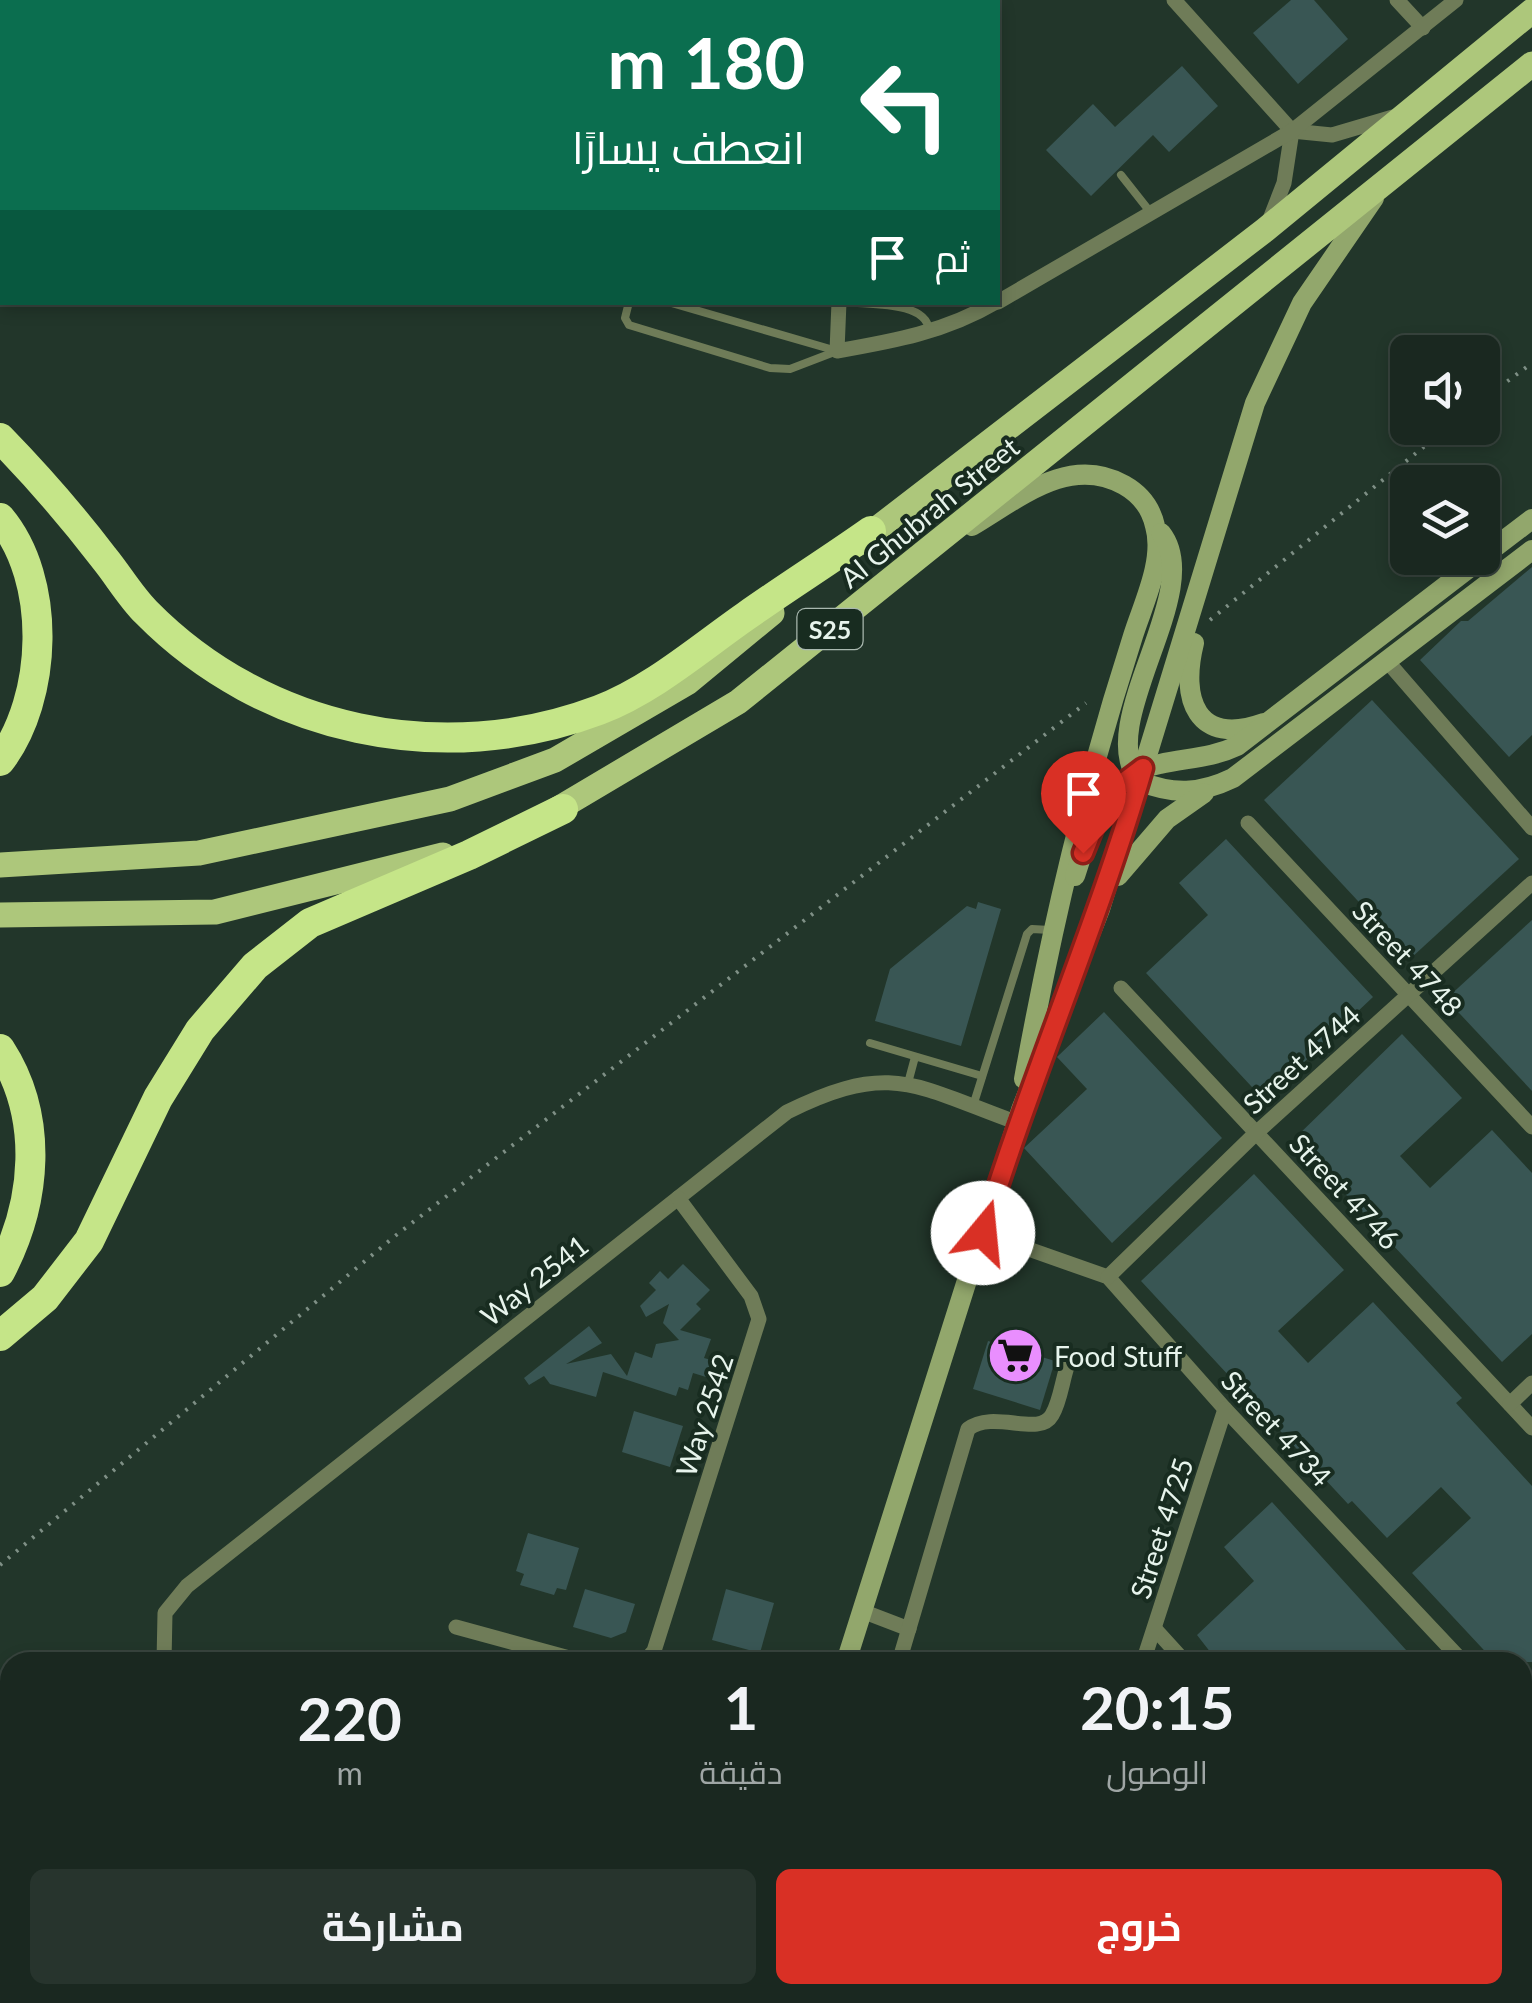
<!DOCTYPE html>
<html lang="ar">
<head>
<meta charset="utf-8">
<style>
	:root { --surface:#1a2820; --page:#27342d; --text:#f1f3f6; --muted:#9fa6a5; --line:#38443e; --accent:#d93025 }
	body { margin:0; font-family:Lato,Cairo,sans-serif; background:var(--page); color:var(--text); direction:rtl; height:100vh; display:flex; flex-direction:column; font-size:38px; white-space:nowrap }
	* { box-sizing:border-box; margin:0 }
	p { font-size:32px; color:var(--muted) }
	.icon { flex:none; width:55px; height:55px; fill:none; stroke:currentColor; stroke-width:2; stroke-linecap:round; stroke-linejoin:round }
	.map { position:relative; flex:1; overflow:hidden; direction:ltr }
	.side { position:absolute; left:0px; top:1652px; width:1532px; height:352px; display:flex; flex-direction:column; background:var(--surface); border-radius:30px 30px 0 0; box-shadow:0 5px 15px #0003,0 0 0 2px var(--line); direction:rtl }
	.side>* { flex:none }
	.guide { position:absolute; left:0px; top:0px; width:1000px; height:305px; box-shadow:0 5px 15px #0003,0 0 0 2px var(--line); direction:rtl; background:#0b6e4f; color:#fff; overflow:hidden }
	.tools { position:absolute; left:1390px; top:335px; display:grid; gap:20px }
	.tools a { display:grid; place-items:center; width:110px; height:110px; border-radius:15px; background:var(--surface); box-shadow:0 5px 15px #0003,0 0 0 2px var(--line); font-size:50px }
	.pin { position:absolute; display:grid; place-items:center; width:85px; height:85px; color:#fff; margin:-102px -42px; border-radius:50% 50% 50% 0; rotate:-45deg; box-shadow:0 0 10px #0007 }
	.pin .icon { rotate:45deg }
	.me { position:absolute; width:110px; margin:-55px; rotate:17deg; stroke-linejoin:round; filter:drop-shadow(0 0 8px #0008) }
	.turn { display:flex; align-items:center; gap:35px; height:210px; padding:0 30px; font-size:45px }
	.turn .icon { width:130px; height:130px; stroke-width:2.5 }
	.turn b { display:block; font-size:70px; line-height:85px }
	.then { display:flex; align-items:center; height:95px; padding:0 30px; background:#0003; gap:20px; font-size:38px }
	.eta { display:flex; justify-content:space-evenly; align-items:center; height:170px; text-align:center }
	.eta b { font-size:60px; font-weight:700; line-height:70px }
	.cta { display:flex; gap:20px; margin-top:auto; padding:20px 30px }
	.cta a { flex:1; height:115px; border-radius:15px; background:var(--accent); color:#fff; font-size:40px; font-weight:700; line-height:115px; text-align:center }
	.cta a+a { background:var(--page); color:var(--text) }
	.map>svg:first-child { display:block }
	.built { fill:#223e2e }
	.building { fill:#395654 }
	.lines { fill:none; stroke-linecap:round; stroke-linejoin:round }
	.path { stroke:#7f9086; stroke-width:4; stroke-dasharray:2.5 8; stroke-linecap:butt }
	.lane { stroke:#6f7c58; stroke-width:8 }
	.street { stroke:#6f7c58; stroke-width:15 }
	.secondary { stroke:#92a76c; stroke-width:20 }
	.primary { stroke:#adc77b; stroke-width:25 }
	.highway { stroke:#c5e588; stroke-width:30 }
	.route-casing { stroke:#8d1f18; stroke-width:25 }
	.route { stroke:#d93025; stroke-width:18 }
	.labels { text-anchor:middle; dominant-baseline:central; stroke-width:8; stroke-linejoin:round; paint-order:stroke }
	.shield { fill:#182c20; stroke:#a9b8af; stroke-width:2.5 }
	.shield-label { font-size:25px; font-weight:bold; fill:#e7f4ec }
	.street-label { font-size:28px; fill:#e7f4ec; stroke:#182c20 }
	.poi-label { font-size:28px; fill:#e7f4ec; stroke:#182c20; text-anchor:start }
</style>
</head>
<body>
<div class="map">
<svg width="1532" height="2003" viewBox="0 0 1532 2003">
	<rect width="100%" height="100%" fill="#22362a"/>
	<polygon class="built" points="371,1995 681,1995 687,2003 377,2003 378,1997"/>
	<g class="building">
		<polygon points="1291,0 1314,0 1348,39 1298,84 1253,33"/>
		<polygon points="1182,66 1218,106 1169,152 1153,135 1091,196 1046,150 1093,104 1115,127"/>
		<polygon points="1532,567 1532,735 1509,757 1420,660 1461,621 1468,621"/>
		<polygon points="1372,700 1519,859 1411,958 1264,800"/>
		<polygon points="1226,839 1373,997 1264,1100 1146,973 1208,915 1179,883"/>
		<polygon points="978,902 1001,909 961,1046 875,1021 890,969 967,906 976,909"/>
		<polygon points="1532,920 1532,1091 1446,999"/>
		<polygon points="1104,1012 1222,1138 1112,1243 1024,1148 1087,1089 1057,1057"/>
		<polygon points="1402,1034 1462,1098 1400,1156 1430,1188 1492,1130 1532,1173 1532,1334 1502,1362 1294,1139"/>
		<polygon points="1254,1174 1344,1270 1278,1331 1308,1363 1373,1302 1462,1398 1456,1403 1532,1486 1532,1662 1495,1662 1412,1573 1471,1518 1441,1487 1387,1538 1352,1501 1348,1504 1141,1281"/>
		<polygon points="683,1264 710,1290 696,1304 701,1309 680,1330 711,1339 704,1358 711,1360 706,1377 693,1373 688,1390 679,1387 676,1396 603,1372 596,1397 550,1384 544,1376 529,1385 524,1378 589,1326 602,1343 566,1364 611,1354 627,1376 635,1352 652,1358 656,1344 679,1340 663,1323 669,1304 646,1317 640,1306 656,1290 649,1283 660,1271 668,1279"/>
		<polygon points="988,1341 1055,1361 1040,1410 973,1389"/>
		<polygon points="634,1411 683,1426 670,1467 622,1452"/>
		<polygon points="1272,1502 1407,1651 1395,1662 1218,1662 1197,1635 1254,1581 1224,1547"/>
		<polygon points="528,1533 579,1548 566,1590 557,1588 554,1595 520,1585 524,1574 516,1571"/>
		<polygon points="585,1589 635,1604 626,1632 611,1638 573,1627"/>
		<polygon points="726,1589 774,1603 760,1653 712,1640"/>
	</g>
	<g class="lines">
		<g class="path">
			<polyline points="1482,400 1532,363"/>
			<polyline points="1210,620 1447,428"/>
			<polyline points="0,1565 395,1236 1086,703"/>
		</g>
		<g class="lane">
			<polyline points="1121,175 1151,213"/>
			<polyline points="629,302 625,318 629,325 770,368 790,369 837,351"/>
			<polyline points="668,302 837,351"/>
			<path d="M846 302C870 305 926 301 929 330"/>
			<polyline points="870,1043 982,1076"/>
			<polyline points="908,1083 915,1057"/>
			<polyline points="973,1106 1027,934 1032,929 1050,930"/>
			<polyline points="394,2003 397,1995"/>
			<polyline points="1292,2003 1300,1995"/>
		</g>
		<g class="street">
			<polyline points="1174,0 1292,131 1332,135 1393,117"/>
			<polyline points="1397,0 1423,28"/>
			<polyline points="866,2 866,0"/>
			<polyline points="1270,219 1284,183 1292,131"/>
			<path d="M839 302 837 351C894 341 945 332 996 302"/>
			<polyline points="998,302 1292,131 1456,0"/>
			<polyline points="1387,661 1532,828"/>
			<polyline points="1248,823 1532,1127"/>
			<polyline points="1121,988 1532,1428"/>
			<polyline points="983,1233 1108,1277 1225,1409 1463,1662"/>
			<polyline points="1108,1277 1256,1133 1532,883"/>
			<polyline points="1510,1404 1532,1383"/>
			<polyline points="862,1611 909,1629"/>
			<polyline points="456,1627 584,1662"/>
			<polyline points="1155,1629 1185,1662"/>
			<path d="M164 1662 165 1613 187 1586 787 1112C892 1060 915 1086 1018 1123"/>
			<polyline points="644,1662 654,1651 759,1319 751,1296 678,1198"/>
			<path d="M899 1662 968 1429C994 1409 1039 1438 1052 1415 1060 1402 1062 1382 1067 1367"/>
			<polyline points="1143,1662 1225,1409"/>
			<polyline points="1522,1729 1532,1739"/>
			<polyline points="474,1995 504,2003"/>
			<polyline points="900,1995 908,2003"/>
			<polyline points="1222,1995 1229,2003"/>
			<polyline points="1493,1995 1501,2003"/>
			<polyline points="1518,2003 1532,1990"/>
		</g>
		<g class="secondary">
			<path d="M972 526C1018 499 1069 454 1124 485 1140 494 1151 508 1155 526 1165 560 1143 604 1133 636 1085 785 1052 925 1024 1079"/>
			<polyline points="1482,557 1532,519"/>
			<path d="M1194 643C1180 699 1196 747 1264 723"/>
			<path d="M1139 781C1173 795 1200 794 1233 778L1532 550"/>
			<path d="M1139 781C1093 722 1207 591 1161 533"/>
			<path d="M1075 876C1091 827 1103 775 1160 764 1187 758 1212 758 1237 746L1482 558"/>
			<polyline points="1118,876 1167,819 1204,793"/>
			<polyline points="846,1662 1021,1110 1100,909 1255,403 1302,303 1374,198"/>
			<polyline points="792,1995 794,2003"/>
		</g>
		<g class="primary">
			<polyline points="857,544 1265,230 1532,11"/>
			<polyline points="546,816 738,702 1532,64"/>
			<polyline points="0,865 199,853 450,799 555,760 687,683 772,613"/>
			<polyline points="0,915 215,912 443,855"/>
		</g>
		<g class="highway">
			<path d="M0 438C37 476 72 516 104 558 118 575 130 596 146 612 264 732 443 769 599 710 652 690 700 648 746 616 787 587 830 560 871 531"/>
			<path d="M0 518C52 580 48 698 0 761"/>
			<path d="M0 1049C44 1117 37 1202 0 1272"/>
			<polyline points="0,1336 45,1298 89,1241 158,1098 200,1030 255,966 310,923 469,855 563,809"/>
		</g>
	</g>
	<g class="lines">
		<defs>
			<path id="route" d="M983 1233C1031 1076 1097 926 1143 768L1106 796 1083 853"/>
		</defs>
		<use href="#route" class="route-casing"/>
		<use href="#route" class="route"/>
	</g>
	<defs>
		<symbol id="supermarket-disc" viewBox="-11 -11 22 22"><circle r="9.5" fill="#e98efe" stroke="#182c20"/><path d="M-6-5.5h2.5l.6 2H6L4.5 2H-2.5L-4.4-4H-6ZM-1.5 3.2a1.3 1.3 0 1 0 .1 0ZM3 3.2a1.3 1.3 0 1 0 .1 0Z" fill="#111"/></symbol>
	</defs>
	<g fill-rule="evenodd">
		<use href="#supermarket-disc" x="984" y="1324" width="63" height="63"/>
	</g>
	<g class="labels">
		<rect class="shield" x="797.5" y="609" width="65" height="40" rx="8"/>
		<g class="shield-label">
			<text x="830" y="629">S25</text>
		</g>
		<g class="street-label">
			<text transform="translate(929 512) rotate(-39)">Al Ghubrah Street</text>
			<text transform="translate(1408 958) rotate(47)">Street 4748</text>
			<text transform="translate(1301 1059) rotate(-42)">Street 4744</text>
			<text transform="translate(1345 1191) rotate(47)">Street 4746</text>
			<text transform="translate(534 1280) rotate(-38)">Way 2541</text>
			<text transform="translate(704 1415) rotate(-72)">Way 2542</text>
			<text transform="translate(1277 1428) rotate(47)">Street 4734</text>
			<text transform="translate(1161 1528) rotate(-72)">Street 4725</text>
		</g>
		<g class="poi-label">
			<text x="1054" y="1356">Food Stuff</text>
		</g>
	</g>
</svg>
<div class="tools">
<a><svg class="icon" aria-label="sound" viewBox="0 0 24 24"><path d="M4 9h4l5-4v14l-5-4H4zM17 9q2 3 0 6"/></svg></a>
<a><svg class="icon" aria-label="layers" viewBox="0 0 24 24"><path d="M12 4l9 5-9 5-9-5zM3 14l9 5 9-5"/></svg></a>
</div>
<div class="pin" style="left:1083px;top:853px;background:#d93025"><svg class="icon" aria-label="arrive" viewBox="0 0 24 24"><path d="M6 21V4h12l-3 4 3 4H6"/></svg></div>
<svg class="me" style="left:983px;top:1233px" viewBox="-20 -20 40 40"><circle r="19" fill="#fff"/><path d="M0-13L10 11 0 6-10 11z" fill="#d93025"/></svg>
<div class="guide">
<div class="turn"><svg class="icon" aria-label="left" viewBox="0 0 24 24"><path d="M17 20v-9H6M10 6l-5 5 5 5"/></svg><div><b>180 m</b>انعطف يسارًا</div></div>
<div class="then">ثم<svg class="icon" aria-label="arrive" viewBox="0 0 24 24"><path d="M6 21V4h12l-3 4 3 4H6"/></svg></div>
</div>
<section class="side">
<div class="eta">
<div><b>20:15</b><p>الوصول</p></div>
<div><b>1</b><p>دقيقة</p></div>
<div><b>220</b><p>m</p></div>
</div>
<div class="cta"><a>خروج</a><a>مشاركة</a></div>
</section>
</div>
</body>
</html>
